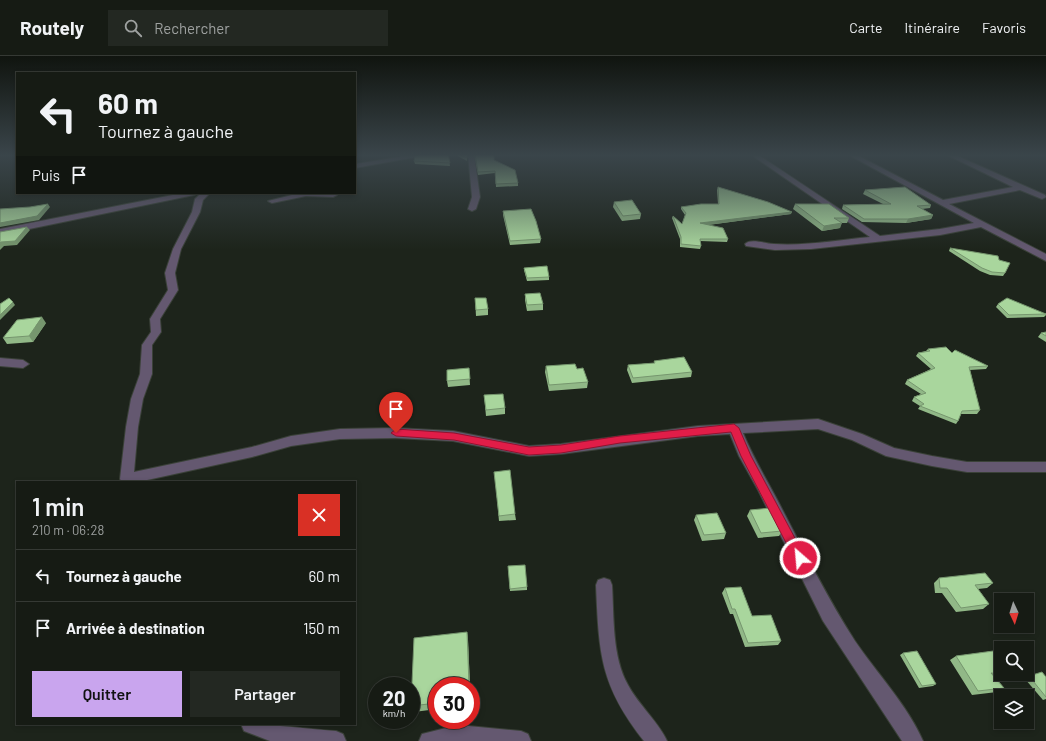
<!DOCTYPE html>
<html lang="fr">
<head>
<meta charset="utf-8">
<style>
	:root { --surface:#161b14; --page:#232822; --text:#f1f3f6; --muted:#9ea1a0; --line:#353934; --accent:#c9a5ee }
	body { margin:0; font-family:Barlow,sans-serif; background:var(--page); color:var(--text); height:100vh; display:flex; flex-direction:column; font-size:15px; white-space:nowrap }
	* { box-sizing:border-box; margin:0 }
	p { font-size:13px; color:var(--muted) }
	.icon { flex:none; width:22px; height:22px; fill:none; stroke:currentColor; stroke-width:2; stroke-linecap:round; stroke-linejoin:round }
	.map { position:relative; flex:1; overflow:hidden }
	.details { position:absolute; left:16px; top:425px; width:340px; height:244px; display:flex; flex-direction:column; background:var(--surface); border-radius:0px; box-shadow:0 2px 6px #0003,0 0 0 1px var(--line) }
	.details>* { flex:none }
	.top-card { position:absolute; left:16px; top:16px; width:340px; height:122px; border-radius:0px; box-shadow:0 2px 6px #0003,0 0 0 1px var(--line); background:#161b14; color:var(--text); overflow:hidden }
	.needle { width:26px; rotate:176deg }
	.tools { position:absolute; left:994px; top:537px; display:grid; gap:8px }
	.tools a { display:grid; place-items:center; width:40px; height:40px; border-radius:0px; background:var(--surface); box-shadow:0 2px 6px #0003,0 0 0 1px var(--line); font-size:20px }
	.speed { position:absolute; left:368px; top:621px; display:flex; gap:8px; font-size:20px; font-weight:700; text-align:center }
	.speed>* { display:grid; place-content:center; width:52px; height:52px; border-radius:50%; background:var(--surface); box-shadow:0 2px 6px #0003,0 0 0 1px var(--line); line-height:1 }
	.speed small { font-size:10px; font-weight:400 }
	.speed .limit { border:6px solid #d22; background:#fff; color:#111 }
	.pin { position:absolute; display:grid; place-items:center; width:34px; height:34px; color:#fff; margin:-41px -17px; border-radius:50% 50% 50% 0; rotate:-45deg; box-shadow:0 0 4px #0007 }
	.pin .icon { rotate:45deg }
	.me { position:absolute; width:44px; margin:-22px; rotate:333deg; stroke-linejoin:round; filter:drop-shadow(0 0 3px #0008) }
	.turn { display:flex; align-items:center; gap:14px; height:84px; padding:0 16px; font-size:18px }
	.turn .icon { width:52px; height:52px; stroke-width:2.5 }
	.turn b { display:block; font-size:28px; line-height:34px }
	.then { display:flex; align-items:center; height:38px; padding:0 16px; background:#0003; gap:8px; font-size:15px }
	.round { display:grid; place-items:center; flex:none; width:42px; height:42px; border-radius:0px; background:var(--page) }
	.overview { display:flex; align-items:center; justify-content:space-between; height:68px; padding:0 16px }
	h1 { font-size:24px; font-weight:600; line-height:30px }
	.button { display:flex; gap:8px; margin-top:auto; padding:8px 16px }
	.button a { flex:1; height:46px; border-radius:0px; background:var(--accent); color:#111; font-size:16px; font-weight:600; line-height:46px; text-align:center }
	.button a+a { background:var(--page); color:var(--text) }
	ul { padding:0; list-style:none }
	li { display:flex; align-items:center; gap:12px; height:52px; padding:0 16px; border-top:1px solid var(--line) }
	li div { flex:1 }
	li b { display:block; font-size:15px }
	li em { font-style:normal }
	header { display:flex; align-items:center; gap:24px; box-sizing:border-box; height:56px; padding:0 20px; background:var(--surface); border-bottom:1px solid var(--line) }
	header strong { font-size:19px }
	nav { display:flex; gap:22px; margin-inline-start:auto; font-size:14px }
	.search { width:280px; height:36px; background:var(--page); display:flex; align-items:center; gap:10px; box-sizing:border-box; padding:0 14px; border-radius:0px; color:var(--muted); font-size:15px }
	.map>svg:first-child { display:block }
	.lines { fill:none; stroke-linecap:round; stroke-linejoin:round }
	.minor-casing { stroke:#3a4138; stroke-width:2 }
	.minor { fill:#645870; fill-rule:evenodd }
	.wall { fill:#91b887 }
	.shaded-wall { fill:#76966e }
	.building { fill:#a9d69d; stroke:#76966e }
	.route { fill:#e11d48; stroke:#92132f }
</style>
</head>
<body>
<header>
<strong>Routely</strong>
<div class="search"><svg class="icon" aria-label="search" viewBox="0 0 24 24"><circle cx="10" cy="10" r="6"/><path d="M15 15l6 6"/></svg>Rechercher</div>
<nav><a>Carte</a><a>Itinéraire</a><a>Favoris</a></nav>
</header>
<div class="map">
<svg width="1046" height="685" viewBox="0 0 1046 685">
	<rect width="100%" height="100%" fill="#1d241b"/>
	<g class="lines">
		<defs>
			<g id="minor">
				<polygon points="418,98 433,98 355,112 355,108"/>
				<polygon points="468,98 474,98 480,141 476,153 472,155 468,153 472,141"/>
				<path d="M750 98H757L880 180 940 173 974 167 847 98H855L943 144 1013 131 945 98H953L1045 139 1046 141 1042 143 1020 134 949 148 1046 198V205L981 171 940 179 811 193 775 194 746 190 745 188C751 182 766 188 774 188 806 190 839 184 870 181Z"/>
				<polygon points="183,137 198,137 194,139 0,179 0,173"/>
				<path d="M201 137H210L203 144 200 156 181 193 175 217 178 234 160 263 161 276 152 289V318L143 343 138 371 134 416 252 391 291 380 340 373 395 372 453 375 529 390 561 388 698 370 818 363 862 378 894 392 932 400 967 406H1046V416H967L932 410 886 400 852 384 818 373 743 377C754 404 770 429 783 455 806 499 828 543 855 585 876 616 908 650 923 685H902L823 565 758 434 739 400 730 378 698 380 561 398 529 400 453 385 395 382 340 383 291 390 252 401 138 426H122L120 423 126 371 131 343 140 318 142 289 151 276 150 263 168 234 165 217 173 193 192 156 195 143Z"/>
				<polygon points="300,137 334,137 337,139 333,141 306,140 272,147 268,145"/>
				<polygon points="0,302 23,304 29,308 23,312 0,310"/>
				<path d="M604 522 610 524 612 529C614 561 612 601 628 629 638 648 660 668 667 685H644C600 629 599 598 596 529L598 524Z"/>
				<path d="M241 668C273 668 304 673 336 675L343 678 346 685H270L244 675Z"/>
				<polygon points="458,669 521,675 528,678 531,685 419,685 422,678"/>
			</g>
		</defs>
		<use href="#minor" class="minor-casing"/>
		<use href="#minor" class="minor"/>
	</g>
	<g class="wall">
		<polygon points="448,98 450,110 415,108 414,105"/>
		<polygon points="454,98 467,98 467,105"/>
		<polygon points="474,98 494,98 494,104 518,127 518,130 496,131 495,117 478,119"/>
		<polygon points="718,131 791,158 708,169 728,183 727,186 700,185 701,190 700,193 680,191 680,183 672,162 673,160 682,168 685,159 681,153 681,151 718,148 717,134"/>
		<polygon points="865,134 931,149 930,152 922,153 933,159 931,163 906,167 862,166 842,153 843,149 883,148 863,138"/>
		<polygon points="614,146 641,158 640,163 622,165 613,151"/>
		<polygon points="795,148 849,162 847,167 841,167 840,172 822,175 793,153"/>
		<polygon points="503,155 541,183 540,187 510,189 503,159"/>
		<polygon points="950,192 1005,217 1003,220 990,219 980,215 949,195"/>
		<polygon points="524,212 549,221 549,224 527,225 524,214"/>
		<polygon points="525,238 543,248 543,254 527,255 525,244"/>
		<polygon points="475,242 488,253 488,259 476,260"/>
		<polygon points="998,248 1046,258 1046,259 1044,261 1007,262 996,251"/>
		<polygon points="46,267 33,286 7,288 3,282"/>
		<polygon points="1046,276 1046,286 1038,281 1041,277"/>
		<polygon points="928,293 952,297 988,310 986,313 970,314 980,354 977,358 961,358 958,365 956,368 918,353 920,350 912,345 914,341 921,338 905,328 907,324 931,313 916,300 918,297 926,295"/>
		<polygon points="654,305 692,316 691,321 632,327 627,314 628,309 654,307"/>
		<polygon points="546,310 577,313 588,326 587,332 549,335 545,316"/>
		<polygon points="469,312 470,329 448,331 447,325"/>
		<polygon points="484,339 505,352 505,358 486,360"/>
		<polygon points="495,421 515,458 516,464 499,465"/>
		<polygon points="750,454 782,475 779,480 758,482 747,460"/>
		<polygon points="696,459 726,477 724,483 702,485 694,464"/>
		<polygon points="508,510 527,531 527,534 510,535"/>
		<polygon points="939,522 993,527 987,532 978,533 989,548 983,553 956,556 942,537 935,537 934,527"/>
		<polygon points="725,532 752,560 781,585 778,589 745,591 733,558 730,558 722,537"/>
		<polygon points="467,576 468,584 470,630 437,630 437,653 414,656 411,650"/>
		<polygon points="1001,594 1001,618 1018,618 1019,619 1012,624 996,622 1004,632 997,636 972,639 950,604 956,600"/>
		<polygon points="903,597 936,628 933,630 919,632 900,599"/>
		<polygon points="1029,620 1046,621 1046,643 1043,644 1025,623"/>
	</g>
	<g class="shaded-wall">
		<polygon points="48,148 50,151 39,164 0,171 0,167"/>
		<polygon points="792,156 791,158 700,170 700,167"/>
		<polygon points="933,159 931,163 906,167 908,163"/>
		<polygon points="842,167 840,172 822,175 824,170"/>
		<polygon points="27,171 30,174 17,189 4,190 0,194 0,187 1,186"/>
		<polygon points="13,246 15,249 0,264 0,259"/>
		<polygon points="42,261 46,267 33,286 29,280"/>
		<polygon points="467,576 468,584 470,630 469,630"/>
	</g>
	<g class="building">
		<polygon points="423,98 448,98 450,107 414,105 415,100"/>
		<polygon points="459,98 467,98 467,102"/>
		<polygon points="475,98 494,98 494,104 515,114 518,127 496,128 495,115 478,116"/>
		<polygon points="718,131 768,146 792,156 700,167 723,172 728,183 700,183 701,190 681,188 681,181 673,160 682,168 686,157 681,151 701,148 719,148"/>
		<polygon points="905,131 931,149 917,150 933,159 908,163 864,163 843,149 891,148 865,134"/>
		<polygon points="632,144 641,158 623,160 614,146"/>
		<polygon points="48,148 37,160 0,167 0,153 30,151"/>
		<polygon points="795,148 829,148 849,162 834,162 842,167 824,170"/>
		<polygon points="531,153 536,165 541,183 510,185 503,155"/>
		<polygon points="27,171 15,185 1,186 0,187 0,176"/>
		<polygon points="950,192 998,200 999,204 1010,207 1005,217 992,216 982,212"/>
		<polygon points="547,210 549,221 527,222 524,212"/>
		<polygon points="540,237 543,248 527,249 525,238"/>
		<polygon points="9,242 13,246 0,259 0,248"/>
		<polygon points="475,242 486,242 488,253 476,254"/>
		<polygon points="1007,242 1046,258 1009,259 998,248"/>
		<polygon points="42,261 29,280 3,282 17,264"/>
		<polygon points="1046,276 1046,280 1041,277"/>
		<polygon points="946,291 952,297 955,294 988,310 969,311 980,354 962,355 958,365 920,350 924,348 914,341 926,337 907,324 935,312 918,297 930,295 928,293"/>
		<polygon points="684,301 692,316 633,322 628,309 655,307 654,305"/>
		<polygon points="575,308 577,313 583,312 588,326 549,329 546,310"/>
		<polygon points="469,312 470,323 447,325 447,314"/>
		<polygon points="503,338 505,352 486,354 484,339"/>
		<polygon points="510,414 515,458 499,460 494,416"/>
		<polygon points="771,452 782,475 761,477 750,454"/>
		<polygon points="717,457 726,477 704,479 696,459"/>
		<polygon points="525,509 527,531 510,533 508,510"/>
		<polygon points="985,517 993,527 975,529 989,548 961,552 947,532 940,532 939,522"/>
		<polygon points="741,531 752,560 771,559 781,585 748,587 735,553 732,553 725,532"/>
		<polygon points="467,576 469,629 461,630 437,630 437,647 411,650 414,582"/>
		<polygon points="1001,594 1001,618 991,617 1004,632 978,635 956,600"/>
		<polygon points="917,595 936,628 922,630 903,597"/>
		<polygon points="1042,616 1046,621 1046,641 1029,620"/>
		<polygon points="1004,618 1018,618 1019,619"/>
	</g>
	<linearGradient id="sky" x2="0" y2="1"><stop stop-color="#10140f"/><stop offset="0.51" stop-color="#3a454a"/><stop offset="1" stop-color="#3a454a" stop-opacity="0"/></linearGradient>
	<rect width="1046" height="194" fill="url(#sky)"/>
	<polygon class="route" points="734,368 739,372 751,400 804,499 806,502 804,506 800,508 796,506 741,400 731,376 620,387 561,397 529,399 454,384 396,380 391,377 396,373 454,377 529,391 561,389 620,380"/>
</svg>
<div class="tools">
<a><svg class="needle" viewBox="-14 -14 28 28"><path d="M0-13l5 13h-10z" fill="#e53935"/><path d="M0 13l5-13h-10z" fill="#9ea1a0"/></svg></a>
<a><svg class="icon" aria-label="search" viewBox="0 0 24 24"><circle cx="10" cy="10" r="6"/><path d="M15 15l6 6"/></svg></a>
<a><svg class="icon" aria-label="layers" viewBox="0 0 24 24"><path d="M12 4l9 5-9 5-9-5zM3 14l9 5 9-5"/></svg></a>
</div>
<div class="speed"><div>20<small>km/h</small></div><div class="limit">30</div></div>
<div class="pin" style="left:396px;top:377px;background:#d93025"><svg class="icon" aria-label="arrive" viewBox="0 0 24 24"><path d="M6 21V4h12l-3 4 3 4H6"/></svg></div>
<svg class="me" style="left:800px;top:502px" viewBox="-20 -20 40 40"><circle r="17" fill="#e11d48" stroke="#fff" stroke-width="3"/><path d="M0-11L8 9 0 5-8 9z" fill="#fff"/></svg>
<div class="top-card">
<div class="turn"><svg class="icon" aria-label="left" viewBox="0 0 24 24"><path d="M17 20v-9H6M10 6l-5 5 5 5"/></svg><div><b>60 m</b>Tournez à gauche</div></div>
<div class="then">Puis<svg class="icon" aria-label="arrive" viewBox="0 0 24 24"><path d="M6 21V4h12l-3 4 3 4H6"/></svg></div>
</div>
<section class="details">
<div class="overview"><div><h1>1 min</h1><p>210 m · 06:28</p></div><a class="round" style="background:#d93025;color:#fff"><svg class="icon" aria-label="close" viewBox="0 0 24 24"><path d="M6 6l12 12M18 6L6 18"/></svg></a></div>
<ul>
<li><svg class="icon" aria-label="left" viewBox="0 0 24 24"><path d="M17 20v-9H6M10 6l-5 5 5 5"/></svg><div><b>Tournez à gauche</b></div><em>60 m</em></li>
<li><svg class="icon" aria-label="arrive" viewBox="0 0 24 24"><path d="M6 21V4h12l-3 4 3 4H6"/></svg><div><b>Arrivée à destination</b></div><em>150 m</em></li>
</ul>
<div class="button"><a>Quitter</a><a>Partager</a></div>
</section>
</div>
</body>
</html>
